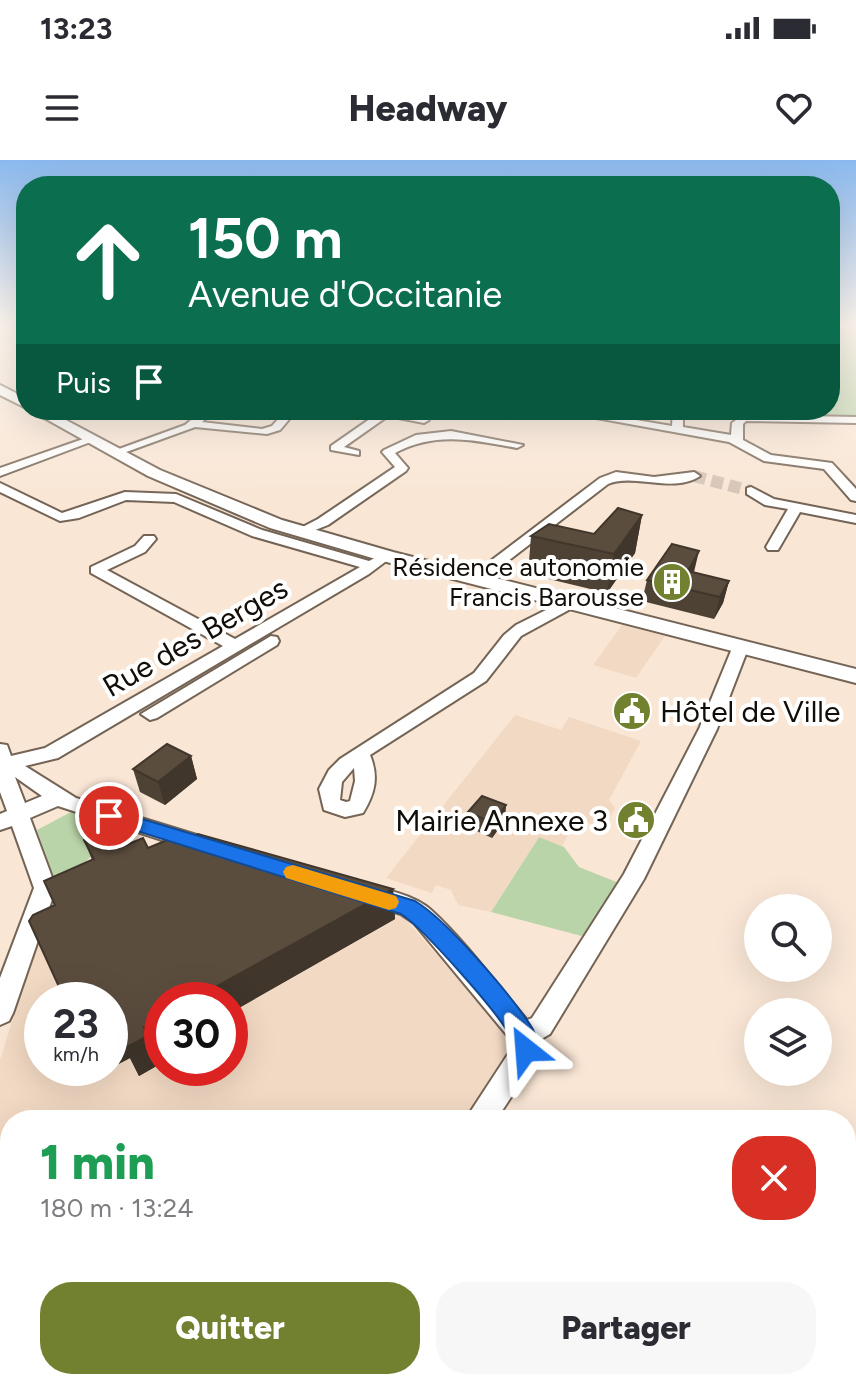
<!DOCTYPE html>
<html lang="fr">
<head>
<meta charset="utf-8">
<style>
	:root { --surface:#fff; --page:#f7f7f7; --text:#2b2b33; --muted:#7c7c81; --accent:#72812f }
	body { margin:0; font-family:Figtree,sans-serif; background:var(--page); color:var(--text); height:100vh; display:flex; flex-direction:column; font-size:30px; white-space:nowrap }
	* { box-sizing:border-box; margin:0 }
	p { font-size:26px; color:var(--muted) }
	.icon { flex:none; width:44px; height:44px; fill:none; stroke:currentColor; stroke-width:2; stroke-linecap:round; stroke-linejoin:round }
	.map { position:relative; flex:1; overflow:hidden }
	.sheet { position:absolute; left:0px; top:950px; width:856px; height:280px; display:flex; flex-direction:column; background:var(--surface); border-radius:32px 32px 0 0; box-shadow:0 8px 32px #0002 }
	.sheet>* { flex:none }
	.top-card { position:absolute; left:16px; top:16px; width:824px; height:244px; border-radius:32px; box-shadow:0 8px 32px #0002; background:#0b6e4f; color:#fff; overflow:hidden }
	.buttons { position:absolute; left:744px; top:734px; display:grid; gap:16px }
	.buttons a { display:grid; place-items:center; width:88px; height:88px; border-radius:50%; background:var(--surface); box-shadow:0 8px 32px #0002; font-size:40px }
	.speed { position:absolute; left:24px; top:822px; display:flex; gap:16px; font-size:40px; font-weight:700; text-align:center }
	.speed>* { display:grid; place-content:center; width:104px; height:104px; border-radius:50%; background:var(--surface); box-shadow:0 8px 32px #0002; line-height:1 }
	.speed small { font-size:20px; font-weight:400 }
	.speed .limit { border:12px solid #d22; background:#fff; color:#111 }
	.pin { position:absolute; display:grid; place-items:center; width:68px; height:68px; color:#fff; margin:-34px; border:4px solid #fff; border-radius:50%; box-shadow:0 2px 8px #0007 }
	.me { position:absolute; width:88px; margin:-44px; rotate:332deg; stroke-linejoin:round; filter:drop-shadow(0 0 6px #0008) }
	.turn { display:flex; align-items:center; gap:28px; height:168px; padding:0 40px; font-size:36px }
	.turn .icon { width:104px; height:104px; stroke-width:2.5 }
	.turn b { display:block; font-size:56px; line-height:68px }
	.then { display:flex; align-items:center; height:76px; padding:0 40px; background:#0003; gap:16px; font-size:30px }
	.round { display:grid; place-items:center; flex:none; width:84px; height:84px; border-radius:32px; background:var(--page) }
	.summary { display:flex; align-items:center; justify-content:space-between; height:136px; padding:0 40px }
	h1 { font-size:48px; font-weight:800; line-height:60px; color:#1e9e55 }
	.button { display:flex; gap:16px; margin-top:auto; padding:16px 40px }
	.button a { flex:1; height:92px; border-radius:32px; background:var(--accent); color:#fff; font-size:32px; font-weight:800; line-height:92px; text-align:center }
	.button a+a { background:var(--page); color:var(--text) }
	.status { display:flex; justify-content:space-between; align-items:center; height:56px; padding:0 40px; background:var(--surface); direction:ltr }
	.status svg { height:22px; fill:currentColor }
	header { display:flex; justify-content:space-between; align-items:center; height:104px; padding:0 40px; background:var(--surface); font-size:36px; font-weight:800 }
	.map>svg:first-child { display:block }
	.built { fill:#f2d9c3; fill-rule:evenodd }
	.green { fill:#bad4a9 }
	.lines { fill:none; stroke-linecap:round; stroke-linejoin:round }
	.minor-tunnel { stroke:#d6c5b6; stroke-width:12; stroke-dasharray:12 6; stroke-linecap:butt }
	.minor-casing { stroke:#746455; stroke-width:4 }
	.major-casing { stroke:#746455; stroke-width:4 }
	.minor { fill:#fff; fill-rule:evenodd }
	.major { fill:#fff; fill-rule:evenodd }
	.wall { fill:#4e4235 }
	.shaded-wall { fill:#40362b }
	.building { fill:#5b4d3e; stroke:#40362b; stroke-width:2 }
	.route { fill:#1a73e8; stroke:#114b97; stroke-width:2 }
	.slow { fill:#f59e0b }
	.labels { text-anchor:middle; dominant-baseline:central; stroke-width:8; stroke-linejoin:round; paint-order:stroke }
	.far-poi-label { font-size:26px; fill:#130d08; stroke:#fff; text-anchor:end }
	.street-label { font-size:30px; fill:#130d08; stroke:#fff }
	.poi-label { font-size:30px; fill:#130d08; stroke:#fff; text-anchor:start }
</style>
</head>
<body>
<div class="status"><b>13:23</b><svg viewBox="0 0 49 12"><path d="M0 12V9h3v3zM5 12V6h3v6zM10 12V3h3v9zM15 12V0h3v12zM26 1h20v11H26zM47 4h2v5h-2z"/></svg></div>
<header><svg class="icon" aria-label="menu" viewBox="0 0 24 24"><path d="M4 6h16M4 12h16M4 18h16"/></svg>Headway<svg class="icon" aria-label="heart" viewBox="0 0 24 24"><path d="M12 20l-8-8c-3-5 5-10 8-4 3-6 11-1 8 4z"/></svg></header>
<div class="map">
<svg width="856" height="1230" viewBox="0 0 856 1230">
	<rect width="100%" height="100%" fill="#f9e6d5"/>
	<g class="built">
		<polygon points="622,465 665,476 636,518 593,505"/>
		<polygon points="515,555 561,570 569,557 641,581 609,640 615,648 604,669 577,659 562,686 538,678 491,752 458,745 451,730 436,725 432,733 386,718"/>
		<path d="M173 694 401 755 514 880 464 960H10V1220H302L295 1230H0V900L46 753 83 717ZM42 840H110V908H42ZM162 840H230V908H162Z"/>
	</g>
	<g class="green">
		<polygon points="830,164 856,167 856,258 814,261 753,253 728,257 727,250 830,250"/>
		<polygon points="71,652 120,669 58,728 37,670"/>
		<polygon points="539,677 564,687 579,707 619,723 589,778 491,752"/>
	</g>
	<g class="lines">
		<polyline class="minor-tunnel" points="694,316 751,331"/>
		<defs>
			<g id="minor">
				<polygon points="7,164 26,164 26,168"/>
				<polygon points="203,250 215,250 202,262 262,269 272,266 286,250 297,250 280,270 267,274 195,267 118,295 108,293 185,265"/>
				<polygon points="367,250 389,250 429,260 424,263 388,256 344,287 359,291 359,295 331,290 331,286 377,254"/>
				<polygon points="552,250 576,250 672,266 673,250 683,250 683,267 731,275 732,263 743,255 856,257 856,263 746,261 743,264 743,280 771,295 832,303 856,329 856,341 851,340 824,309 764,301 729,282"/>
				<path d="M451 271 523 285 517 288C474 280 435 271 395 293L408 308 406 311 328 365 300 376 293 372 318 359 395 307 382 292 384 290 416 275Z"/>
				<polygon points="86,278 96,280 0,316 0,308"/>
				<path d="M616 312 654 317 694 312 700 316C673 334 634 313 608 324L482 421H472V415L600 318Z"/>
				<path d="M0 323 62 353 125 332 176 334 262 370 369 401 386 392 393 396 369 414 58 598 25 606 76 638 216 681 219 687 216 693 208 695 58 646 30 658 56 728 13 853 9 861 0 865V818L34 728 12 666 0 670V654L7 651 0 632V584L7 585 11 596 45 588 223 486 91 413V407L135 386 144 376H154L156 379 145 392 107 410 235 479 360 407 252 376 174 342 126 340 79 358 60 361 0 332ZM15 617 42 636 25 643Z"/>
				<polygon points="751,327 774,339 856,355 856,363 800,352 778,390 768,390 766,387 788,349 765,345 747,334 747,328"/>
				<path d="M570 438 576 440V446L521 476 486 521 370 595C379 617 375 633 363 653L345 657 324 650 319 629 329 610 340 599 474 513 504 475 516 465ZM354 608 355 621 350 641 346 642 340 640 342 622Z"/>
				<polygon points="271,476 277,477 279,481 277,485 157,558 150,560 141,554"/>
				<path d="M741 481 749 486 717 569 644 719 550 874 538 881 540 890 536 899 496 960H465L512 888 511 880 414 763 401 754 361 742 357 736 361 730C379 724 417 737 431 750 466 782 496 824 527 860L532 858 624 714 699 569 733 486Z"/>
				<polygon points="300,1220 338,1220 334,1230 296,1230"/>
			</g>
			<g id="major">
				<polygon points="0,225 26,238 26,248 0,235"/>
				<polygon points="30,250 47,250 160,310 282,360 393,392 856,509 856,523 379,400 270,368 148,316"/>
			</g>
		</defs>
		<use href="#minor" class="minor-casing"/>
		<use href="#major" class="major-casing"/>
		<use href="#minor" class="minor"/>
		<use href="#major" class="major"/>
	</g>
	<g class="wall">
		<polygon points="642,355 635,393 607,433 528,414 531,376 594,374"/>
		<polygon points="694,412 729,421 723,443 714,459 642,441 647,420"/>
		<polygon points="191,596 197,619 165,645 140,632 133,609"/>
		<polygon points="468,652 505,660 492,678 468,667"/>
		<polygon points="84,680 119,688 148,688 176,683 393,729 395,759 230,853 230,840 162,840 162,892 156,895 160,904 139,916 130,898 107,910 100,910 99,908 110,908 55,745 92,700"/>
	</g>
	<g class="shaded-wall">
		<polygon points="642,355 635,393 607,433 614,394"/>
		<polygon points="699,391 694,412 688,411"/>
		<polygon points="729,421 723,443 714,459 720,437"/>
		<polygon points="191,596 197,619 165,645 158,622"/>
		<polygon points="506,645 505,660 492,678 493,663"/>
		<polygon points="393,729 395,759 230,853 230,840 192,840"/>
		<polygon points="162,857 162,892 156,895 160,904 139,916 130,898 107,910 106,908 110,908 110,873 117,869 144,867"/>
	</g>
	<g class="building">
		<polygon points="618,348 642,355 614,394 531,376 549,364 594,374"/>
		<polygon points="672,384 699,391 688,411 729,421 720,437 647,420"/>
		<polygon points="167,584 191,596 158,622 133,609"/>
		<polygon points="482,636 506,645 493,663 468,652"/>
		<polygon points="109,669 119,688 143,678 148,688 172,678 176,683 198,674 393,729 192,840 162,840 162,857 144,867 148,876 125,888 117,869 110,873 110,840 65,840 29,761 33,755 55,745 44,721 94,699 84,680"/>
		<polygon points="355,1220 472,1220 484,1230 353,1230"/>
	</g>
	<linearGradient id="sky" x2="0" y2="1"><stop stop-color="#8bb9ee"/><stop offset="0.49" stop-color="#fcf4ec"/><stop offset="1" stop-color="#fcf4ec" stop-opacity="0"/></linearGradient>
	<rect width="856" height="336" fill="url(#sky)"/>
	<path class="route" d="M109 649 415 741C447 760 510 834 531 866 536 873 537 881 539 890L535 898 526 901 518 898C515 892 515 886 512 880 503 857 422 767 401 754L102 660 99 656 102 651Z"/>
	<polygon class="slow" points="293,705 396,736 399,742 396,748 389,750 286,718 283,712 286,707"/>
	<defs>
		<symbol id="building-disc" viewBox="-11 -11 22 22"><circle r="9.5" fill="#72812f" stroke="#fff"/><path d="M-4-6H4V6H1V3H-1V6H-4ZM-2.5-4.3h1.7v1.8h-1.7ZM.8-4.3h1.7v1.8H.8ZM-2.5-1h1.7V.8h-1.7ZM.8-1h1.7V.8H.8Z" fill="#fff"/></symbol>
		<symbol id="civic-disc" viewBox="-11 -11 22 22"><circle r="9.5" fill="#72812f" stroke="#fff"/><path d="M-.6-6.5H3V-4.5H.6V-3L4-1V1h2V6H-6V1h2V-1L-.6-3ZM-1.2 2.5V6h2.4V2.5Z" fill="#fff"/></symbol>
	</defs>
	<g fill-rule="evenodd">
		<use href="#building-disc" x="650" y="400" width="44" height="44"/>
		<use href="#civic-disc" x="610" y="529" width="44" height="44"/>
		<use href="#civic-disc" x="614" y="638" width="44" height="44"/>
	</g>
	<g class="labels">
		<g class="far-poi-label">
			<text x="644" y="407">Résidence autonomie<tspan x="644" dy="30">Francis Barousse</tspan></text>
		</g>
		<g class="street-label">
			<text transform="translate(195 477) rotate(-30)">Rue des Berges</text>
		</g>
		<g class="poi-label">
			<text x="660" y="551">Hôtel de Ville</text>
			<text x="608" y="660" text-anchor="end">Mairie Annexe 3</text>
		</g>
	</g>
</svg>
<div class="buttons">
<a><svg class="icon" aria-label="search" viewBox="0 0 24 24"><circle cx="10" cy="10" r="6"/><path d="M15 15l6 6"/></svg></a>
<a><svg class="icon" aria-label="layers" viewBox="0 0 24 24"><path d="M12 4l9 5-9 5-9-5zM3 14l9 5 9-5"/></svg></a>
</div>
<div class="speed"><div>23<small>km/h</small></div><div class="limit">30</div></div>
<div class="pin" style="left:109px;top:656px;background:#d93025"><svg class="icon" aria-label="arrive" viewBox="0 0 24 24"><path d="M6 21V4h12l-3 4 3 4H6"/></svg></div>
<svg class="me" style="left:526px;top:890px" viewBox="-20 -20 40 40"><path d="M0-17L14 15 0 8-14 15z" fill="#1a73e8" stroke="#fff" stroke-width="4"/></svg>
<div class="top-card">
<div class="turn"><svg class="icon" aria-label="ahead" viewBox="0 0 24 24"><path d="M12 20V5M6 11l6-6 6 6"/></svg><div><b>150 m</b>Avenue d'Occitanie</div></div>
<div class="then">Puis<svg class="icon" aria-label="arrive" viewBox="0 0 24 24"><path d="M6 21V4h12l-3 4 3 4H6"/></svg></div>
</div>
<section class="sheet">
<div class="summary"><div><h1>1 min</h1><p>180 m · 13:24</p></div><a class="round" style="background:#d93025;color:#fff"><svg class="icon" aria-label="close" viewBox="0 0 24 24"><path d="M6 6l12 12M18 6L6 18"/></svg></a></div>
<div class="button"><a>Quitter</a><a>Partager</a></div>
</section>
</div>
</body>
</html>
